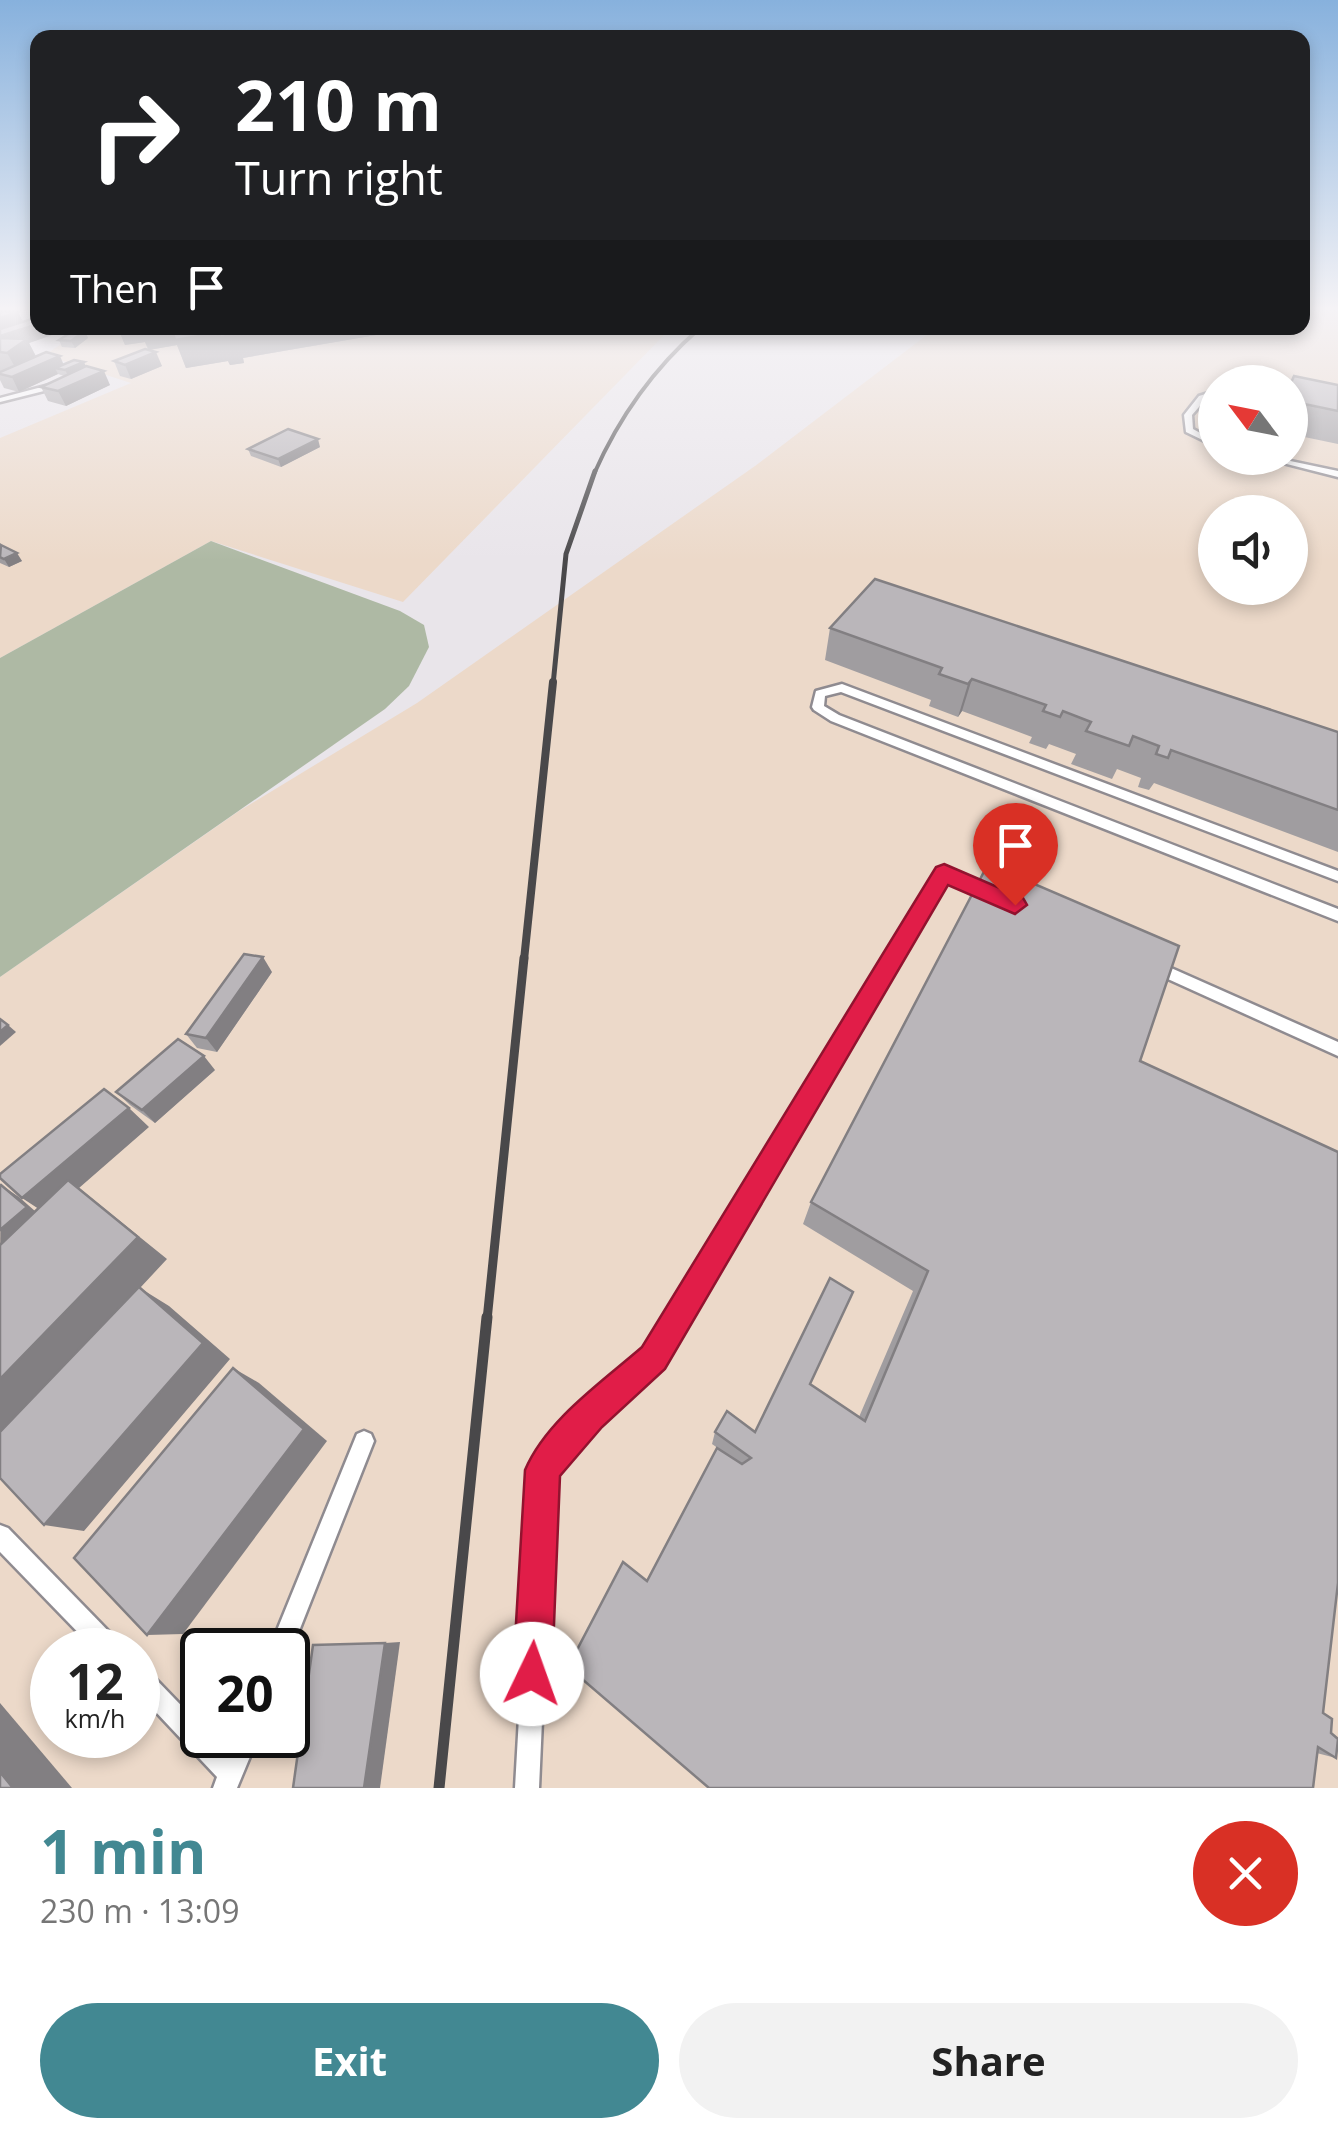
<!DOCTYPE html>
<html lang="en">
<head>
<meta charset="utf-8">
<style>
	:root { --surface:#fff; --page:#f2f2f2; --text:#222; --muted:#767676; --accent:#428892 }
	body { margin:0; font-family:"Open Sans",sans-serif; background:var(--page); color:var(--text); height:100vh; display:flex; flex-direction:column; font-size:38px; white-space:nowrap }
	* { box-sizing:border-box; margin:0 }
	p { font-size:32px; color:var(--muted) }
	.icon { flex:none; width:55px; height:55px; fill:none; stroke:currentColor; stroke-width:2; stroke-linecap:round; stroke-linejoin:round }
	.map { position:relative; height:1788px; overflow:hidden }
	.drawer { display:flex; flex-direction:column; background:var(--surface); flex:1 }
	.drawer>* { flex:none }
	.top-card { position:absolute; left:30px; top:30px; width:1280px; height:305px; border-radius:20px; box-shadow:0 5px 15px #0003; background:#202124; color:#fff; overflow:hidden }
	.needle { width:65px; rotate:302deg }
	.controls { position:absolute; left:1198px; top:365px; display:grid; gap:20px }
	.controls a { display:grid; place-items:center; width:110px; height:110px; border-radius:50%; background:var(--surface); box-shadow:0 5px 15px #0003; font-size:50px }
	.speed { position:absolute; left:30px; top:1628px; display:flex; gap:20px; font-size:50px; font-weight:700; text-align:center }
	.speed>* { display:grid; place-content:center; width:130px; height:130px; border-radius:50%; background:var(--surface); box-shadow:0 5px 15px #0003; line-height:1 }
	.speed small { font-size:25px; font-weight:400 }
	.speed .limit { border:5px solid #111; border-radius:15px; background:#fff; color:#111 }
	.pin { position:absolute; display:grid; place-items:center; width:85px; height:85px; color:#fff; margin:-102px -42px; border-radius:50% 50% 50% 0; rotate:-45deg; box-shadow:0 0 10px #0007 }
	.pin .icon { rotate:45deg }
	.me { position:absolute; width:110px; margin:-55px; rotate:3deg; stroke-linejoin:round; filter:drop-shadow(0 0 8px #0008) }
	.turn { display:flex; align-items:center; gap:35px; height:210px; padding:0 40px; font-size:45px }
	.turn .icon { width:130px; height:130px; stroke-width:2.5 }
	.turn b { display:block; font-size:70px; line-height:85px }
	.then { display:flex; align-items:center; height:95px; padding:0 40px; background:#0003; gap:20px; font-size:38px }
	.round { display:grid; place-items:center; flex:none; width:105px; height:105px; border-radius:52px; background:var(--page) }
	.headline { display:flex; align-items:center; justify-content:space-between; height:170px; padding:0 40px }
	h1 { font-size:60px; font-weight:700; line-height:75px; color:var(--accent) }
	.primary-button { display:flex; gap:20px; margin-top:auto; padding:20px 40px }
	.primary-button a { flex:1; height:115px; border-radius:60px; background:var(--accent); color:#fff; font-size:40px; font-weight:700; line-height:115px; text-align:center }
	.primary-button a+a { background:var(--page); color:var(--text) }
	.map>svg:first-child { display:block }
	.industrial { fill:#ecd9c9; fill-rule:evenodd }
	.green { fill:#aeb9a4 }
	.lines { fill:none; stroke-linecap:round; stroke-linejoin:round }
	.service-casing { stroke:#8f8b90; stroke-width:5 }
	.service { fill:#fff; fill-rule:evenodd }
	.rail-far4 { stroke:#49484a; stroke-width:4 }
	.rail-far3 { stroke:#49484a; stroke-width:5 }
	.rail-far2 { stroke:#49484a; stroke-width:8 }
	.rail-far1 { stroke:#49484a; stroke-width:9 }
	.rail { stroke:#49484a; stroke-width:11 }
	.wall { fill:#a09da0 }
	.shaded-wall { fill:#827f82 }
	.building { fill:#bab6ba; stroke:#827f82; stroke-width:2.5 }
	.route { fill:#e11d48; stroke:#92132f; stroke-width:2.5 }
</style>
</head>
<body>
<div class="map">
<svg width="1338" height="1788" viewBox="0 0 1338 1788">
	<rect width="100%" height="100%" fill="#e9e5ea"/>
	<g class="industrial">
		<path d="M1303 311H1338V1788H0V977L239 811 417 703 755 466 936 328H1302ZM1215 382H1290V458H1215ZM1215 512H1290V588H1215ZM52 1650H138V1735H52ZM202 1650H288V1735H202Z"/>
		<polygon points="61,328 671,328 403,602 211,541 0,658 0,438 131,383 45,355 76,334"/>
	</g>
	<polygon class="green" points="211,541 400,611 424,625 429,647 409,686 385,709 0,977 0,658"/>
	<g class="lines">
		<defs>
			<g id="service">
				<polygon points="57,383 61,385 60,387 0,402 0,398"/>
				<polygon points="1215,391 1215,396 1205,400 1192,415 1193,429 1215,441 1215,446 1186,432 1184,415 1199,396"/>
				<polygon points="1263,458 1276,458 1338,471 1338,477"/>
				<polygon points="842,684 1338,871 1338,881 841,692 825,696 824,706 839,715 1338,909 1338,921 831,721 814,710 812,707 816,691"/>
				<polygon points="943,868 997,890 999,894 997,898 992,899 946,880 660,1365 597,1422 553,1474 539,1788 515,1788 533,1470 536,1463 583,1408 646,1351 938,869"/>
				<polygon points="1153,960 1338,1042 1338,1056 1148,970 1146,966 1148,962"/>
				<polygon points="364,1431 371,1434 374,1441 288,1659 288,1650 269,1650 357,1434"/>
				<polygon points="0,1525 8,1528 119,1642 123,1650 95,1650 0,1552"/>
				<polygon points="138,1665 146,1669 202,1727 202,1735 210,1735 227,1753 235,1735 259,1735 237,1788 213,1788 217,1777 138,1693"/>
			</g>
		</defs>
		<use href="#service" class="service-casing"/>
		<use href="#service" class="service"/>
		<path class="rail-far4" d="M594 474C619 417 653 369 700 328"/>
		<polyline class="rail-far3" points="553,685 566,554 595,471"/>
		<polyline class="rail-far2" points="524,960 553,682"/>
		<polyline class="rail-far1" points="487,1320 524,958"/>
		<polyline class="rail" points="439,1788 487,1317"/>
	</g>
	<g class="wall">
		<polygon points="0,311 52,335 29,343 36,357 64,364 86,366 110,385 66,406 48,401 41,387 64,376 58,374 19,392 4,388 0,380"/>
		<polygon points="118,328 411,329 243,358 244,363 230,365 228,361 186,368 177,345 149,350 162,366 131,379 120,376 114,361 148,350 145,342 125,345"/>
		<polygon points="85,331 88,338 75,348 62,347 59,340"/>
		<polygon points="1290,385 1338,385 1338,444 1290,434"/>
		<polygon points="320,447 281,467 251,456 248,449"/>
		<polygon points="0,546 22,561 9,567 0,563"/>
		<polygon points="830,628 1338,732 1338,852 1154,783 1149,790 1138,787 1141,778 1117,769 1112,779 1071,764 1076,754 1049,744 1046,749 1029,743 1032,737 962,711 958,717 929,706 931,700 825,660"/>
		<polygon points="272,972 217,1052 197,1048 186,1034"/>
		<polygon points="1140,1061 1323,1713 1331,1733 1336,1758 647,1581 722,1451 712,1444 715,1432 755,1432 810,1384 859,1417 913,1291 803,1224 811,1202"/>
		<polygon points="215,1070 155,1123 130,1105 116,1092"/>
	</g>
	<g class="shaded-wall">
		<polygon points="18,312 25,325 0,334 0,318"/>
		<polygon points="38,324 38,328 48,328 52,335 29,343 38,360 19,374 7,353 4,352 0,336"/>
		<polygon points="118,328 411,328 411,329 243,358 244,363 230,365 228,361 186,368 177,345 149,350 145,342 125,345"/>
		<polygon points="614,328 646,328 614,333"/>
		<polygon points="85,331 88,338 75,348 71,341"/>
		<polygon points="156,352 162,366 131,379 125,365"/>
		<polygon points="60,356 66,370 84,362 87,369 69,377 65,370 55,368 58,374 19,392 12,377"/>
		<polygon points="104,371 110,385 66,406 58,391"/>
		<polygon points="318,439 320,447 281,467 278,459"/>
		<polygon points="17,553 22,561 9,567 4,559"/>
		<polygon points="972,679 962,711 958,717 968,684"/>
		<polygon points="263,957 272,972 217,1052 206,1038"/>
		<polygon points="8,1025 16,1032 0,1046 0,1032"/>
		<polygon points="204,1056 215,1070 155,1123 142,1110"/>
		<polygon points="129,1108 149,1127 79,1188 167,1259 140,1288 169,1306 230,1359 84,1531 44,1525 0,1436 0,1379 48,1215 22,1198"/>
		<polygon points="1,1185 19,1197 44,1219 0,1258"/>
		<polygon points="233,1368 259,1383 327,1441 183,1634 147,1635"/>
		<polygon points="400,1642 380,1788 364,1788 385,1643"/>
		<polygon points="0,1703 72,1788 13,1788 0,1772"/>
	</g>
	<g class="building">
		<polygon points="0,311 16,311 18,312 0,318"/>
		<polygon points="35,318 38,318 38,324 0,336 0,329"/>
		<polygon points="189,328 250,328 233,330 235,335 220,337 219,333 175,340 172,330"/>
		<polygon points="73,331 85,331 71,341 59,340"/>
		<polygon points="0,338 27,339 7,353 0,352"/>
		<polygon points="145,349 156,352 125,365 114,361"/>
		<polygon points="46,352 60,356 12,377 0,374 0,372"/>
		<polygon points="74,360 84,362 65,370 55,368"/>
		<polygon points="86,366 104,371 58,391 41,387"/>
		<polygon points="1294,376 1338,385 1338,411 1290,401 1290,385"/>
		<polygon points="288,429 318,439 278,459 248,449"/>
		<polygon points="1,545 17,553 4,559 0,557"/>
		<polygon points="875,579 1338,732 1338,810 1171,750 1168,758 1156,754 1159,746 1133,736 1129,746 1086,731 1091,722 1063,711 1060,717 1043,711 1046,705 972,679 968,684 939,674 942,668 830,628"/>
		<polygon points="988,864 1179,946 1140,1061 1338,1152 1338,1583 1323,1713 1332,1719 1331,1733 1338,1739 1336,1758 1318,1747 1313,1788 709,1788 568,1667 623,1562 647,1581 717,1448 742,1464 751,1458 715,1432 727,1411 755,1432 830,1278 853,1292 810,1384 865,1421 928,1271 811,1202"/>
		<polygon points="244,954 263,957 206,1038 186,1034"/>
		<polygon points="0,1019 8,1025 0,1032"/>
		<polygon points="178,1039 204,1056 142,1110 116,1092"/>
		<polygon points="104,1089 129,1108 22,1198 0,1178 0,1174"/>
		<polygon points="68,1180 138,1237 0,1379 0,1245"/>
		<polygon points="1,1185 27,1207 0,1230 0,1186"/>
		<polygon points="139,1287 203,1343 44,1525 0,1478 0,1432"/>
		<polygon points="233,1368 304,1429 147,1635 74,1558"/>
		<polygon points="385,1643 364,1788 293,1788 313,1645"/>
		<polygon points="0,1772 13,1788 0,1788"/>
	</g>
	<linearGradient id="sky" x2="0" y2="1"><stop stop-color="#87b1dd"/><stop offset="0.55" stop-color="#f5f3f6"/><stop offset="1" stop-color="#f5f3f6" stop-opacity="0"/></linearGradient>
	<rect width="1338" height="561" fill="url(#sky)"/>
	<path class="route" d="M944 864 1023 898 1027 905 1015 914 948 885 665 1369 602 1427 560 1476 552 1674 546 1687 532 1693 519 1687 513 1674 525 1470C546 1420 603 1381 642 1347L936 867Z"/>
</svg>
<div class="controls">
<a><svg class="needle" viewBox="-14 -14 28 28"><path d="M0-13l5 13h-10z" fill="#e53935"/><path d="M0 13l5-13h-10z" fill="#767676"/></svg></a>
<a><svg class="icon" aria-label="sound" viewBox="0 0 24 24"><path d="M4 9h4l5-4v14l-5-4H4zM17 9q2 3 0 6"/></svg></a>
</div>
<div class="speed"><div>12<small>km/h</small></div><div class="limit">20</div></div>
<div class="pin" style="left:1015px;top:905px;background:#d93025"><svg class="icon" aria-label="arrive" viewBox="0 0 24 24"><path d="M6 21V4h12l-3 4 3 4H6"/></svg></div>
<svg class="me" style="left:532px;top:1674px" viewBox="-20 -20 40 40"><circle r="19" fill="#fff"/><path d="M0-13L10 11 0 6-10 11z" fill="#e11d48"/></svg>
<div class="top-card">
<div class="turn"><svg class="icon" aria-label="right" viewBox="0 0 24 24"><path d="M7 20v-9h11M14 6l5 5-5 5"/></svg><div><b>210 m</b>Turn right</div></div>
<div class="then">Then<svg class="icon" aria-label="arrive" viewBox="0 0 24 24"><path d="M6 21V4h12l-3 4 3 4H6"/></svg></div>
</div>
</div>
<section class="drawer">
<div class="headline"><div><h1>1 min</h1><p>230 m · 13:09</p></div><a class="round" style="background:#d93025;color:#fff"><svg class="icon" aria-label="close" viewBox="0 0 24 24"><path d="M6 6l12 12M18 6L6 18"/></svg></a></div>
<div class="primary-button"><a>Exit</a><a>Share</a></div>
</section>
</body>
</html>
